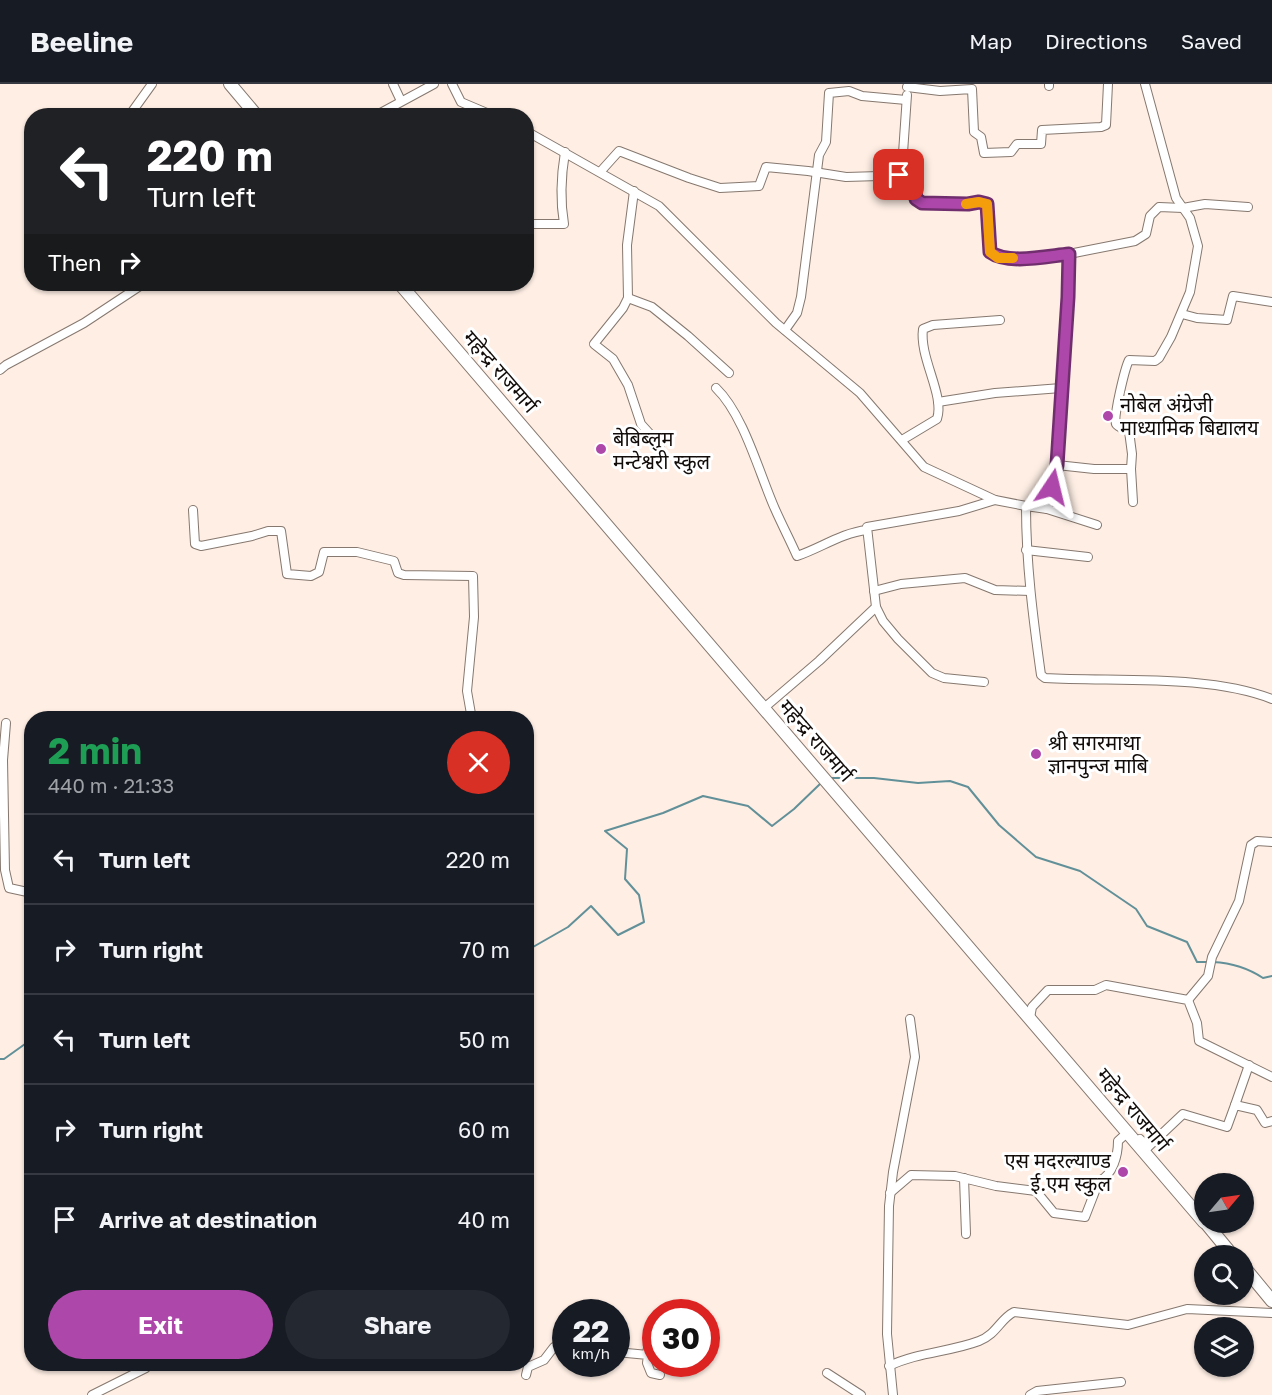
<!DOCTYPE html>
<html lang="en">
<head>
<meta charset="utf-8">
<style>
	:root { --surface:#171b24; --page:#242831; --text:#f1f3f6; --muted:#9ea1a6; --line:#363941; --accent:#ae47aa }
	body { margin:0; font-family:"Golos Text","Noto Sans Devanagari",sans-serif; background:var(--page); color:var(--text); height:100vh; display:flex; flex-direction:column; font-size:22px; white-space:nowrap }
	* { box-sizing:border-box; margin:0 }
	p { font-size:20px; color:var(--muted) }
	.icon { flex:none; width:33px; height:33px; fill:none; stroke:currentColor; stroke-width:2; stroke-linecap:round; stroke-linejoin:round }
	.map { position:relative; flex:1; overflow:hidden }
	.panel { position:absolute; left:24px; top:627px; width:510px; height:660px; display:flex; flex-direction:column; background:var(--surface); border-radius:24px; box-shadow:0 2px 4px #0004 }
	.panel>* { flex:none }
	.top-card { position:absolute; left:24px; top:24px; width:510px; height:183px; border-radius:24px; box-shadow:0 2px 4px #0004; background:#202124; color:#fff; overflow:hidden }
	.needle { width:39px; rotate:61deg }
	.buttons { position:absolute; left:1194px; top:1089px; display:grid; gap:12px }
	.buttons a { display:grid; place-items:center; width:60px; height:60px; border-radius:50%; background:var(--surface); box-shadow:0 2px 4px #0004; font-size:30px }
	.speed { position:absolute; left:552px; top:1215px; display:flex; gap:12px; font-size:30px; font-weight:700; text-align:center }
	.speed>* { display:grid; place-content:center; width:78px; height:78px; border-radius:50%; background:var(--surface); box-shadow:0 2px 4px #0004; line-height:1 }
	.speed small { font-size:15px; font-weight:400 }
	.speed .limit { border:9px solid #d22; background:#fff; color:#111 }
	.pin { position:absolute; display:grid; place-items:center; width:51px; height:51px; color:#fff; margin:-26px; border-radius:12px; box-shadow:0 3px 9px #0006 }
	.me { position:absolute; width:66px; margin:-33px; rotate:10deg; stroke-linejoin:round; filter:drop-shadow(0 0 4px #0008) }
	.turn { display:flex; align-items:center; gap:21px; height:126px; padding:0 24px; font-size:27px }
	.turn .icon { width:78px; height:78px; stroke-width:2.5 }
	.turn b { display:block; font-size:42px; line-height:51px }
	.then { display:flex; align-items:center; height:57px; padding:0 24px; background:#0003; gap:12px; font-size:22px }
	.round { display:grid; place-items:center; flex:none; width:63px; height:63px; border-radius:32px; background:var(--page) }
	.head { display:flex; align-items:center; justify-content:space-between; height:102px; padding:0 24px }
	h1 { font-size:36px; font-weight:700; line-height:45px; color:#1e9e55 }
	.cta { display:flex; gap:12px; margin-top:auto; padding:12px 24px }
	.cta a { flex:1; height:69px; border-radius:36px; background:var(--accent); color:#fff; font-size:24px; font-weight:700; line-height:69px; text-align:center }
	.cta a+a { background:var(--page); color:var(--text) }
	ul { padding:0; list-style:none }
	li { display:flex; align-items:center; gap:18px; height:90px; padding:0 24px; border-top:2px solid var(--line) }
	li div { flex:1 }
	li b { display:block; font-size:22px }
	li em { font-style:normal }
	header { display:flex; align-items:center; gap:36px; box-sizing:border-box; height:84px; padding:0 30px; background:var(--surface); border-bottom:2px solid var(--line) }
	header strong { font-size:28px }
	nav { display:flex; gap:33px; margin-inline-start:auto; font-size:21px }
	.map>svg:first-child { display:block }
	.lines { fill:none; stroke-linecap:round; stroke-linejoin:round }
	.stream { stroke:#629099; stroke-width:2 }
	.minor-casing { stroke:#86786f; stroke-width:10 }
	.highway-casing { stroke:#86786f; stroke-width:14 }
	.minor { stroke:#fff; stroke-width:8 }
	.highway { stroke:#fff; stroke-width:12 }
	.route-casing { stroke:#712e6e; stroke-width:15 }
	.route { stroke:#ae47aa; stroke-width:10 }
	.slow { stroke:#f59e0b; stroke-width:10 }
	.poi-dot { fill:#ae47aa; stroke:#fff; stroke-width:2 }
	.labels { text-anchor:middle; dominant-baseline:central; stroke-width:6; stroke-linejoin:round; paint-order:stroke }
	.street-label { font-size:20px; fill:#110c09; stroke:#fff }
	.poi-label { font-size:20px; fill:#110c09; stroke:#fff; text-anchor:start }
</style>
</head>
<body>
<header>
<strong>Beeline</strong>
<nav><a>Map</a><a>Directions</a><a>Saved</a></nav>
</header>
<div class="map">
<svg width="1272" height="1311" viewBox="0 0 1272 1311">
	<rect width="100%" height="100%" fill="#feeee4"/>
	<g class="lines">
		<g class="stream">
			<polyline points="830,694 874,694 918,699 950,697 968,703 999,741 1036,773 1080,787 1136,825 1147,842 1187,858 1197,878 1207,878"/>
			<polyline points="526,867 568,843 591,822 618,851 644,838 639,811 625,795 627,765 605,747 663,729 703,712 748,722 772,742 794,725 821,699"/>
			<path d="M1213 878C1231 879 1248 884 1263 894L1272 892"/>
			<polyline points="0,975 4,975 32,955"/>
		</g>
		<defs>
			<g id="minor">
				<polyline points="393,0 401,17"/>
				<polyline points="452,0 461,18 494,32"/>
				<polyline points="1049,0 1049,2"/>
				<path d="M1145 0 1176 114 1190 134 1198 162 1190 208 1171 253 1159 274 1155 277 1129 276C1125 284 1113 333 1116 340 1118 344 1126 345 1129 347L1132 370 1131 385H1094L1057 381 1047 425 1026 422C1026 479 1033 534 1041 591L1045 594C1115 598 1208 590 1272 615"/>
				<polyline points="907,3 940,7 972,5 974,48 981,53 984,69 1011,68 1017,60 1041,60 1042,46 1101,43 1106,41 1108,0"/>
				<polyline points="129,32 152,0"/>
				<polyline points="375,32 434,0"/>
				<polyline points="526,47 659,122 776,239 860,309 924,383 995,416 1026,422"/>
				<path d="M601 87 619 67 689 94 720 104 759 102 766 83 808 87 846 93 913 91 916 115 922 119 967 120 979 118 987 120 990 168C1008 181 1048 172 1069 170"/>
				<polyline points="899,91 903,69 907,11"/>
				<polyline points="634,107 627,161 628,214 652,223 688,252 729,289"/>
				<path d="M526 140H564C560 116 561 92 565 68"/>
				<polyline points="628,214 623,224 594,260 613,275 628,301 641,340 660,361"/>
				<polyline points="1182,230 1197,234 1227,236 1233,212 1272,218"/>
				<polyline points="785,246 797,229 801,213 819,71 826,58 829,9 849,7 862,12 906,16"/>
				<polyline points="0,286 6,281 84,239 143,200"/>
				<path d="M716 304C744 331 759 389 775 425 782 441 790 456 797 472 821 464 841 449 867 446"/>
				<polyline points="938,318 995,309 1061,304"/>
				<path d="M902 356 937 335C945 311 919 274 923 245L933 241 1000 236"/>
				<polyline points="1057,381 1068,213 1069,170 1135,157 1146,150 1150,132 1159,123 1183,124 1205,120 1248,123"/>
				<polyline points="1131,385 1133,418"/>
				<polyline points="1047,425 1097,441"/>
				<polyline points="193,426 195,460 201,462 252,452 268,447 281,447 287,490 311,492 319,488 324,468 357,468 394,477 398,489 404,491 473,492 474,533 467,607 471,630"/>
				<polyline points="1026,466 1088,473"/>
				<polyline points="874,507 901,500 965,494 995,506 1030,507"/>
				<polyline points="876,523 883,537 898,555 932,589 944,594 984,598"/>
				<polyline points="764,624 819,577 876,523 867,443 959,427 995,416"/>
				<polyline points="6,639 3,676 5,786 9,804 32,809"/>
				<polyline points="1188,916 1208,892 1212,873 1239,817 1251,761 1257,757 1272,758"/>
				<polyline points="1030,934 1032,923 1048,906 1095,906 1106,901 1188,916 1197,939 1199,957 1272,993"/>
				<polyline points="1235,1021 1249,981"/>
				<polyline points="1140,1055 1148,1063 1183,1030 1227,1043 1235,1021 1257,1026 1265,1039 1272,1037"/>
				<polyline points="964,1094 966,1150"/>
				<path d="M890 1109 911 1091 955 1092 996 1102 1036 1107 1054 1129 1085 1133 1099 1097C1113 1091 1118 1071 1118 1057L1128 1048"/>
				<polyline points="616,1268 648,1271 647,1279 651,1289 660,1291"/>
				<polyline points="647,1271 651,1241"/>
				<path d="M889 1282C918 1268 950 1268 979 1257 997 1250 1000 1235 1014 1228L1128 1241 1187 1225 1272 1229"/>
				<polyline points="827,1289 861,1311"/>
				<polyline points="526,1291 528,1283 544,1276 554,1263 566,1264"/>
				<polyline points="92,1311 146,1284"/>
				<polyline points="893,1311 887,1250 889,1122 893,1088 915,973 910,935"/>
				<polyline points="1030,1311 1037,1307 1121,1298"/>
			</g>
			<g id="highway">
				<polyline points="230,0 257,32"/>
				<polyline points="400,200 1204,1138"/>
				<polyline points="1205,1138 1233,1172"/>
				<polyline points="1244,1183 1272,1217"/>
			</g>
		</defs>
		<use href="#minor" class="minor-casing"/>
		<use href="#highway" class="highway-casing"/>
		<use href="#minor" class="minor"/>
		<use href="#highway" class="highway"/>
	</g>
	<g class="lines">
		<defs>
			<path id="route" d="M899 91H913L916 115 922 119 968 120 979 118 987 120 990 168C1008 181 1048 172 1069 170L1068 213 1057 381 1052 403"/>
		</defs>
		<use href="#route" class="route-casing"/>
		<use href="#route" class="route"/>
		<polyline class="slow" points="966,120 979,118 987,120 990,168 998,174 1013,174"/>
	</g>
	<g class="poi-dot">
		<circle cx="1108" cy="332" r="6"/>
		<circle cx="601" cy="365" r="6"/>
		<circle cx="1036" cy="670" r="6"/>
		<circle cx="1123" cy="1088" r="6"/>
	</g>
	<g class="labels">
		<g class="street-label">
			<text transform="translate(501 287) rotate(49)">महेन्द्र राजमार्ग</text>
			<text transform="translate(817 656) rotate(49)">महेन्द्र राजमार्ग</text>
			<text transform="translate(1134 1025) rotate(50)">महेन्द्र राजमार्ग</text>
		</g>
		<g class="poi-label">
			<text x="1120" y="320">नोबेल अंग्रेजी<tspan x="1120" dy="23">माध्यामिक बिद्यालय</tspan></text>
			<text x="613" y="354">बेबिब्लुम<tspan x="613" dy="23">मन्टेश्वरी स्कुल</tspan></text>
			<text x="1048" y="658">श्री सगरमाथा<tspan x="1048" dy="23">ज्ञानपुन्ज माबि</tspan></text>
			<text x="1111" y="1076" text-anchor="end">एस मदरल्याण्ड<tspan x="1111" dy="23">ई.एम स्कुल</tspan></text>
		</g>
	</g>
</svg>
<div class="buttons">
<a><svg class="needle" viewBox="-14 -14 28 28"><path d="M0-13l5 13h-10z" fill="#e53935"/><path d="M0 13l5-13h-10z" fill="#9ea1a6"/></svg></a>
<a><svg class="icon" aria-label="search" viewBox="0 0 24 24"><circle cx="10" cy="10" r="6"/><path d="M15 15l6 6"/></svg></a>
<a><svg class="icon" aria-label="layers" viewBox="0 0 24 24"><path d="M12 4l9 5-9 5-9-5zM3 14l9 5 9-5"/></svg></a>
</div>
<div class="speed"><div>22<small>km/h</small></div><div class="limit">30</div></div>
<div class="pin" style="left:899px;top:91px;background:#d93025"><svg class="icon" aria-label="arrive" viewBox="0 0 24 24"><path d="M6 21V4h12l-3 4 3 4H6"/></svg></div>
<svg class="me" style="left:1052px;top:403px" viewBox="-20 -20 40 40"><path d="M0-17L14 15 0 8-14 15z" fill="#ae47aa" stroke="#fff" stroke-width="4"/></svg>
<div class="top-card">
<div class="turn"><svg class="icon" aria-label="left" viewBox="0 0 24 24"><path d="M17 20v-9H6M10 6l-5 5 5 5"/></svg><div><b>220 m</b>Turn left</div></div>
<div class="then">Then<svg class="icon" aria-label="right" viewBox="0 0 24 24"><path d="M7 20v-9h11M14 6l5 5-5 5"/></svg></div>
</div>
<section class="panel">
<div class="head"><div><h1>2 min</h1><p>440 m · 21:33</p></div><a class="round" style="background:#d93025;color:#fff"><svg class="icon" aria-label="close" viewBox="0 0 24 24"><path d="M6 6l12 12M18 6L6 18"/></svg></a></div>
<ul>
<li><svg class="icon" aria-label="left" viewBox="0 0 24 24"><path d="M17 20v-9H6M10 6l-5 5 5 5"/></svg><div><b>Turn left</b></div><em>220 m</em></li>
<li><svg class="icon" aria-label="right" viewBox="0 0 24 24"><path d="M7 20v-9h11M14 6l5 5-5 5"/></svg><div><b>Turn right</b></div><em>70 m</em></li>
<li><svg class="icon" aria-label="left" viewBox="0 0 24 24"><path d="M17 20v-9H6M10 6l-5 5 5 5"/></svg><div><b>Turn left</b></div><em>50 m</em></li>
<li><svg class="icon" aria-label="right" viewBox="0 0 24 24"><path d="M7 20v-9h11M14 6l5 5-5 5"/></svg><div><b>Turn right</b></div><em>60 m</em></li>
<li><svg class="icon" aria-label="arrive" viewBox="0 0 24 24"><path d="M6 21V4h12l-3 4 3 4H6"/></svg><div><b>Arrive at destination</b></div><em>40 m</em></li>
</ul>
<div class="cta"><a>Exit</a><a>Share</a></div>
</section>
</div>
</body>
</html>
